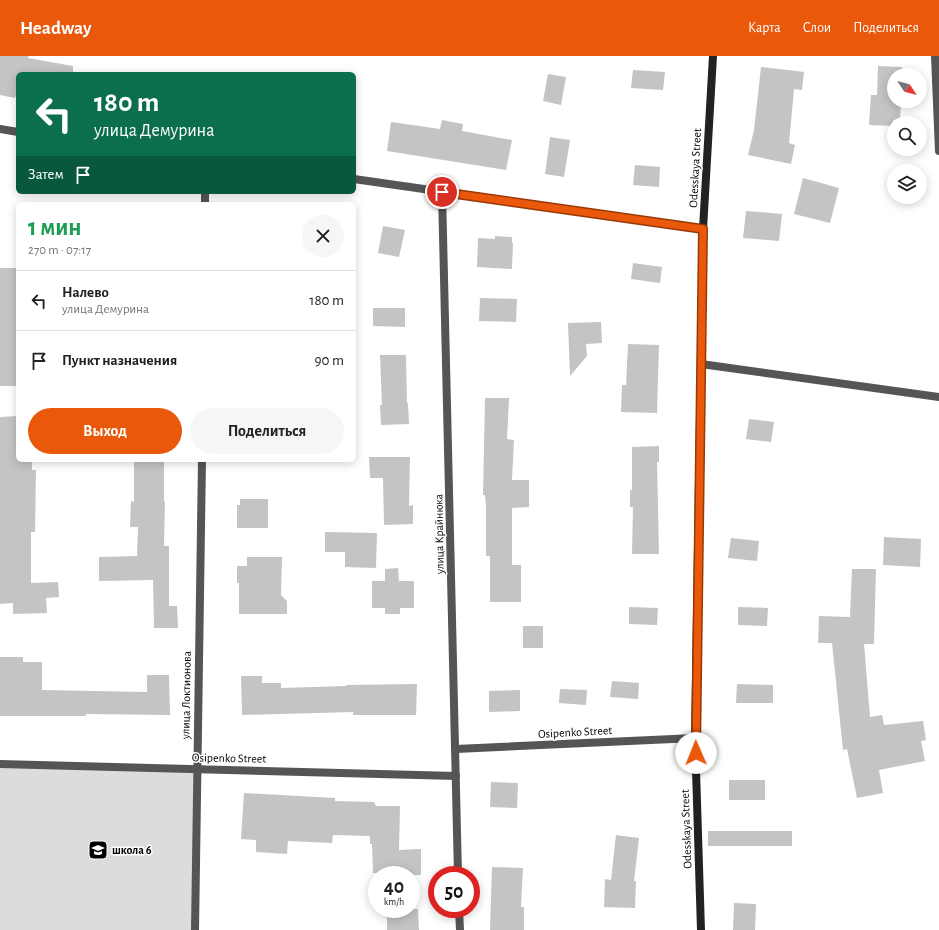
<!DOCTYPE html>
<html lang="ru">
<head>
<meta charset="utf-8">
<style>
	:root { --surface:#fff; --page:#f6f6f6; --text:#202124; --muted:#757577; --line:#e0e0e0; --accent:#ea580c }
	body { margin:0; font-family:"Alegreya Sans",sans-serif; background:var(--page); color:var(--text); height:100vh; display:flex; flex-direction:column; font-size:15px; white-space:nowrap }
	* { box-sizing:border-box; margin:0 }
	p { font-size:13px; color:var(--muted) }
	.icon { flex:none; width:22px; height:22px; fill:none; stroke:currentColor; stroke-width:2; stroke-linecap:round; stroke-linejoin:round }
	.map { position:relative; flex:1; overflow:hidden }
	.side { position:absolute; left:16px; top:146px; width:340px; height:260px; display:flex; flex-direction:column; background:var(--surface); border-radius:6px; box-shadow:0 2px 10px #0003 }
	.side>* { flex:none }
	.banner { position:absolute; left:16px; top:16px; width:340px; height:122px; border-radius:6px; box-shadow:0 2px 10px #0003; background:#0b6e4f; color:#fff; overflow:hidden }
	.needle { width:26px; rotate:125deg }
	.fabs { position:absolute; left:887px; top:12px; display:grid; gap:8px }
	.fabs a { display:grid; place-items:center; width:40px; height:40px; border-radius:50%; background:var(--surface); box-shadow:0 2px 10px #0003; font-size:20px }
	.speed { position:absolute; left:368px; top:810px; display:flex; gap:8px; font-size:20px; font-weight:700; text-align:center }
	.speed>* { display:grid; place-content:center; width:52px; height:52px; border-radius:50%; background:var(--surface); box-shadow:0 2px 10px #0003; line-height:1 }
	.speed small { font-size:10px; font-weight:400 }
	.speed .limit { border:6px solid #d22; background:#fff; color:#111 }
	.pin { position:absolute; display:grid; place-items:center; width:34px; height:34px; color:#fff; margin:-17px; border:2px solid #fff; border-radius:50%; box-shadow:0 1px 4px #0007 }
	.me { position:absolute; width:44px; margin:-22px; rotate:359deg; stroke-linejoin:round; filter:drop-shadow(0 0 3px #0008) }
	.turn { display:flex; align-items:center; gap:14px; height:84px; padding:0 12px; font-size:18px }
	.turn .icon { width:52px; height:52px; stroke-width:2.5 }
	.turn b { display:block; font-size:28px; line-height:34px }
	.then { display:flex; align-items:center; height:38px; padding:0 12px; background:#0003; gap:8px; font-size:15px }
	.round { display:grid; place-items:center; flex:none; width:42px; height:42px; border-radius:21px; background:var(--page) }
	.summary { display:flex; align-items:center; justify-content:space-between; height:68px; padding:0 12px }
	h1 { font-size:24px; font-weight:600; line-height:30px; color:#1e9e55 }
	.primary-button { display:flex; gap:8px; margin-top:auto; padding:8px 12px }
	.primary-button a { flex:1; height:46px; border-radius:24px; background:var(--accent); color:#fff; font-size:16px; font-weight:600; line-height:46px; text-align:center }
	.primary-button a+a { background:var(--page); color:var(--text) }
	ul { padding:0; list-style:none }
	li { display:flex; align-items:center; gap:12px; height:60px; padding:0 12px; border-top:1px solid var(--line) }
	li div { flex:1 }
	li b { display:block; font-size:15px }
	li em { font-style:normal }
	header { display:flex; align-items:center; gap:24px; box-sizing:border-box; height:56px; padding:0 20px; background:var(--accent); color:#fff }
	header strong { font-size:19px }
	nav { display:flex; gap:22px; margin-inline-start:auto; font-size:14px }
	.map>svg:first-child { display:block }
	.green { fill:#dcdcdc }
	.building { fill:#c4c4c4 }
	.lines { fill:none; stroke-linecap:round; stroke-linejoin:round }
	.lane { stroke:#555; stroke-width:8 }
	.street { stroke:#555; stroke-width:8 }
	.secondary { stroke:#222; stroke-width:8 }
	.route-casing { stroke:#983908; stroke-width:10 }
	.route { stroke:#ea580c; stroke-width:7 }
	.labels { text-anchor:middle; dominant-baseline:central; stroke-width:3; stroke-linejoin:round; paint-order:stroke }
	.street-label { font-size:12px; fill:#000; stroke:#fff }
	.poi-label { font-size:12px; font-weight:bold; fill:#000; stroke:#fff; text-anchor:start }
</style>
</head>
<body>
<header>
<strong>Headway</strong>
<nav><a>Карта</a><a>Слои</a><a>Поделиться</a></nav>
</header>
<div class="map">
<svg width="939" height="874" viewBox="0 0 939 874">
	<rect width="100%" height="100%" fill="#fff"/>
	<polygon class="green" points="0,708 197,713 195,874 0,874"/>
	<g class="building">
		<polygon points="0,0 29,0 28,2 73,10 73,18 18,18 18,30 15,42 0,39"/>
		<polygon points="878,10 902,11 902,19 894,19 894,45 901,45 900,65 893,64 893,70 869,69 871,39 877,39"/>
		<polygon points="761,11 804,16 802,34 794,33 789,87 795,89 791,108 748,99 754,74"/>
		<polygon points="633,14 665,16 663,34 631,32"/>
		<polygon points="548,18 566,21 561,49 543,45"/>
		<polygon points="442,64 463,68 462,75 512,84 506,114 387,95 391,66 440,73"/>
		<polygon points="550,81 570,84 564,121 545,118"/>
		<polygon points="635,109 660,111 659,131 633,129"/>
		<polygon points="803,122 839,132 830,167 794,158"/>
		<polygon points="746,155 782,158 779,185 743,182"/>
		<polygon points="383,170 405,174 399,201 378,197"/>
		<polygon points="495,180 512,181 512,187 513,187 512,213 477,211 478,182 495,183"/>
		<polygon points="633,207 662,211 660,227 631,223"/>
		<rect x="0" y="212" width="18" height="118"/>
		<polygon points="480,242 517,243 516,266 479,265"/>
		<polygon points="373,252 405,252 405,271 373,270"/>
		<polygon points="601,266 602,287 586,288 587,300 570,320 568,267"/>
		<polygon points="628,288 659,289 657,357 621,356 622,329 626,329"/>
		<polygon points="380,299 406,299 407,347 408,347 409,368 381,369 380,349 382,349"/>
		<polygon points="485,342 509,342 507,383 514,384 512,424 529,424 529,451 512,452 512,509 521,509 521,546 490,546 490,500 486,500 486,452 485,439 483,439"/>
		<polygon points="18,360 18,405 32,405 32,414 36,414 35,476 31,476 31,527 58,526 59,541 46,542 47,557 13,558 13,547 0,548 0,361"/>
		<polygon points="749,363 774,366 771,386 746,383"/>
		<polygon points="659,390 659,406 657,406 659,498 632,498 633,451 630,451 630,434 632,434 632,391"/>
		<polygon points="369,401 410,401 409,450 413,449 413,468 384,469 383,422 370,422"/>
		<polygon points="134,404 164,404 164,446 165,446 164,490 169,490 169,550 177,550 178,572 154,572 153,524 99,525 99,501 137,500 138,471 130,471 131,445 134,446"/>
		<polygon points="240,443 268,443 268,472 237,472 237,449 240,449"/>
		<polygon points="325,476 377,477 376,512 345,511 345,496 325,496"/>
		<polygon points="884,481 921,483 920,511 883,509"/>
		<polygon points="731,482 759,485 757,505 728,502"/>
		<polygon points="247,501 282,501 281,539 287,545 287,558 239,558 239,527 237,527 237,510 247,510"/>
		<polygon points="398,512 399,525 414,525 414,552 400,552 400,558 385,558 385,552 372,552 372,525 385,525 385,513"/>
		<polygon points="852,513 876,513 874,588 864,588 870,661 882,659 884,669 923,665 926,684 921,685 925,705 879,714 883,737 857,742 847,693 843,694 832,587 818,587 819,560 850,561"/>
		<polygon points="629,551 658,552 657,569 629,568"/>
		<polygon points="738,551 768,552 767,570 738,569"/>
		<rect x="523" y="570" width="20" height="22"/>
		<polygon points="0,601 23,601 23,606 42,606 42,634 147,636 147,619 169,619 170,659 86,658 86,660 0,660"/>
		<polygon points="241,620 262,620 262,627 281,627 281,632 346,630 346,629 417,628 416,659 353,659 353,656 242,659"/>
		<polygon points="612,625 639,627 638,643 610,641"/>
		<polygon points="737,628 773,629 773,647 736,647"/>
		<polygon points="560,633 587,634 586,649 559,647"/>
		<polygon points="520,634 520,655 489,656 489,635"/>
		<rect x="729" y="724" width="36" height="20"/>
		<polygon points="491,726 518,727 517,752 490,751"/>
		<polygon points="244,737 335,742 335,745 374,746 376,750 400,750 399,794 421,793 421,819 382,819 382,817 373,817 372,788 370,788 370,780 333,779 332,787 288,785 287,798 256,796 256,784 241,783"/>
		<rect x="708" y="775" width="84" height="15"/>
		<polygon points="616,779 639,782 634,825 636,825 635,852 604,851 605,823 611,824"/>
		<polygon points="492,811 523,812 521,851 524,851 524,874 490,874"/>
		<polygon points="734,847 756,848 755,874 733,874"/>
		<polygon points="387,853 418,853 419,874 387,874"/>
	</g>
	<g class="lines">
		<polyline class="lane" points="935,0 939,95"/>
		<g class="street">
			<polyline points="0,73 18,76"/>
			<polyline points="354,123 703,173"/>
			<polyline points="442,136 458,819"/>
			<polyline points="205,148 205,136"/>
			<polyline points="701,308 939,341"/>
			<polyline points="456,693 695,682"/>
			<polyline points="0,708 456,720"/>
			<polyline points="459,853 460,874"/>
			<polyline points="195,874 202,404"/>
		</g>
		<polyline class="secondary" points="701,874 695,682 703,173 713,0"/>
	</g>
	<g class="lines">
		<defs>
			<polyline id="route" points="442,136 703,173 696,697"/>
		</defs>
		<use href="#route" class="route-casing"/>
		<use href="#route" class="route"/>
	</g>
	<defs>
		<symbol id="school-square" viewBox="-11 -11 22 22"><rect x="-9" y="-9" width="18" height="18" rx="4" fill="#000" stroke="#fff"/><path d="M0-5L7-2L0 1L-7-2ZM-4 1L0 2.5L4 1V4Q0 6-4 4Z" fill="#fff"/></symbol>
	</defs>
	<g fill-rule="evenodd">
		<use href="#school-square" x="87" y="783" width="22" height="22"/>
	</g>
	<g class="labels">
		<g class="street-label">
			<text transform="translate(695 112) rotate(-87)">Odesskaya Street</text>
			<text transform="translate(439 478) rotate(-91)">улица Крайнюка</text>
			<text transform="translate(186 639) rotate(-89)">улица Локтионова</text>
			<text transform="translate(575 676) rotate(-3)">Osipenko Street</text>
			<text transform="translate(229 702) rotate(1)">Osipenko Street</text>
			<text transform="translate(686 773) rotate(-92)">Odesskaya Street</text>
		</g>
		<g class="poi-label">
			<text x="112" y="794">школа 6</text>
		</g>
	</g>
</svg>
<div class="fabs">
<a><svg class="needle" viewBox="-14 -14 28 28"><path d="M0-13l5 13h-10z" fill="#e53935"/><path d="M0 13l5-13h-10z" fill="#757577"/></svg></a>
<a><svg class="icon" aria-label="search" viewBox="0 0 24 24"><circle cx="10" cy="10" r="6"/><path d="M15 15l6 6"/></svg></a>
<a><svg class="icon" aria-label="layers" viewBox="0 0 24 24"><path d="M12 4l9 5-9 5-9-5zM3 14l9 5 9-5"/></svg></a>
</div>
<div class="speed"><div>40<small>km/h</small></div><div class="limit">50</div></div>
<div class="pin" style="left:442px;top:136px;background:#d93025"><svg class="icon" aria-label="arrive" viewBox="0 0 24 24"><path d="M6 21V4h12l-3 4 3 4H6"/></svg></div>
<svg class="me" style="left:696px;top:697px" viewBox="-20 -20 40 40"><circle r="19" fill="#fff"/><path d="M0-13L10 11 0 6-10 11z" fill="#ea580c"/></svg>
<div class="banner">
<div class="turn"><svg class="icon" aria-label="left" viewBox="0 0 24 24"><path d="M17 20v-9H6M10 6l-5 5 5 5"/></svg><div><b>180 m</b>улица Демурина</div></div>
<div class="then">Затем<svg class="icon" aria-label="arrive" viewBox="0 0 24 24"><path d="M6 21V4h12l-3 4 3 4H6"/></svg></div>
</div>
<section class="side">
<div class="summary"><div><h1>1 мин</h1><p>270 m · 07:17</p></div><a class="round"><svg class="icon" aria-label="close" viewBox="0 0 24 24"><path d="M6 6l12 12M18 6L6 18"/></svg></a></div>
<ul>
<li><svg class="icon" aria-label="left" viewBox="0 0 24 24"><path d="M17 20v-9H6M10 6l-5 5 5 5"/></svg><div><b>Налево</b><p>улица Демурина</p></div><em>180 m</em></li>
<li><svg class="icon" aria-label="arrive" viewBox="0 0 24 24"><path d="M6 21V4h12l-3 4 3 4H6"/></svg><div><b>Пункт назначения</b></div><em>90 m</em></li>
</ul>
<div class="primary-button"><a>Выход</a><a>Поделиться</a></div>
</section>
</div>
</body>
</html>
